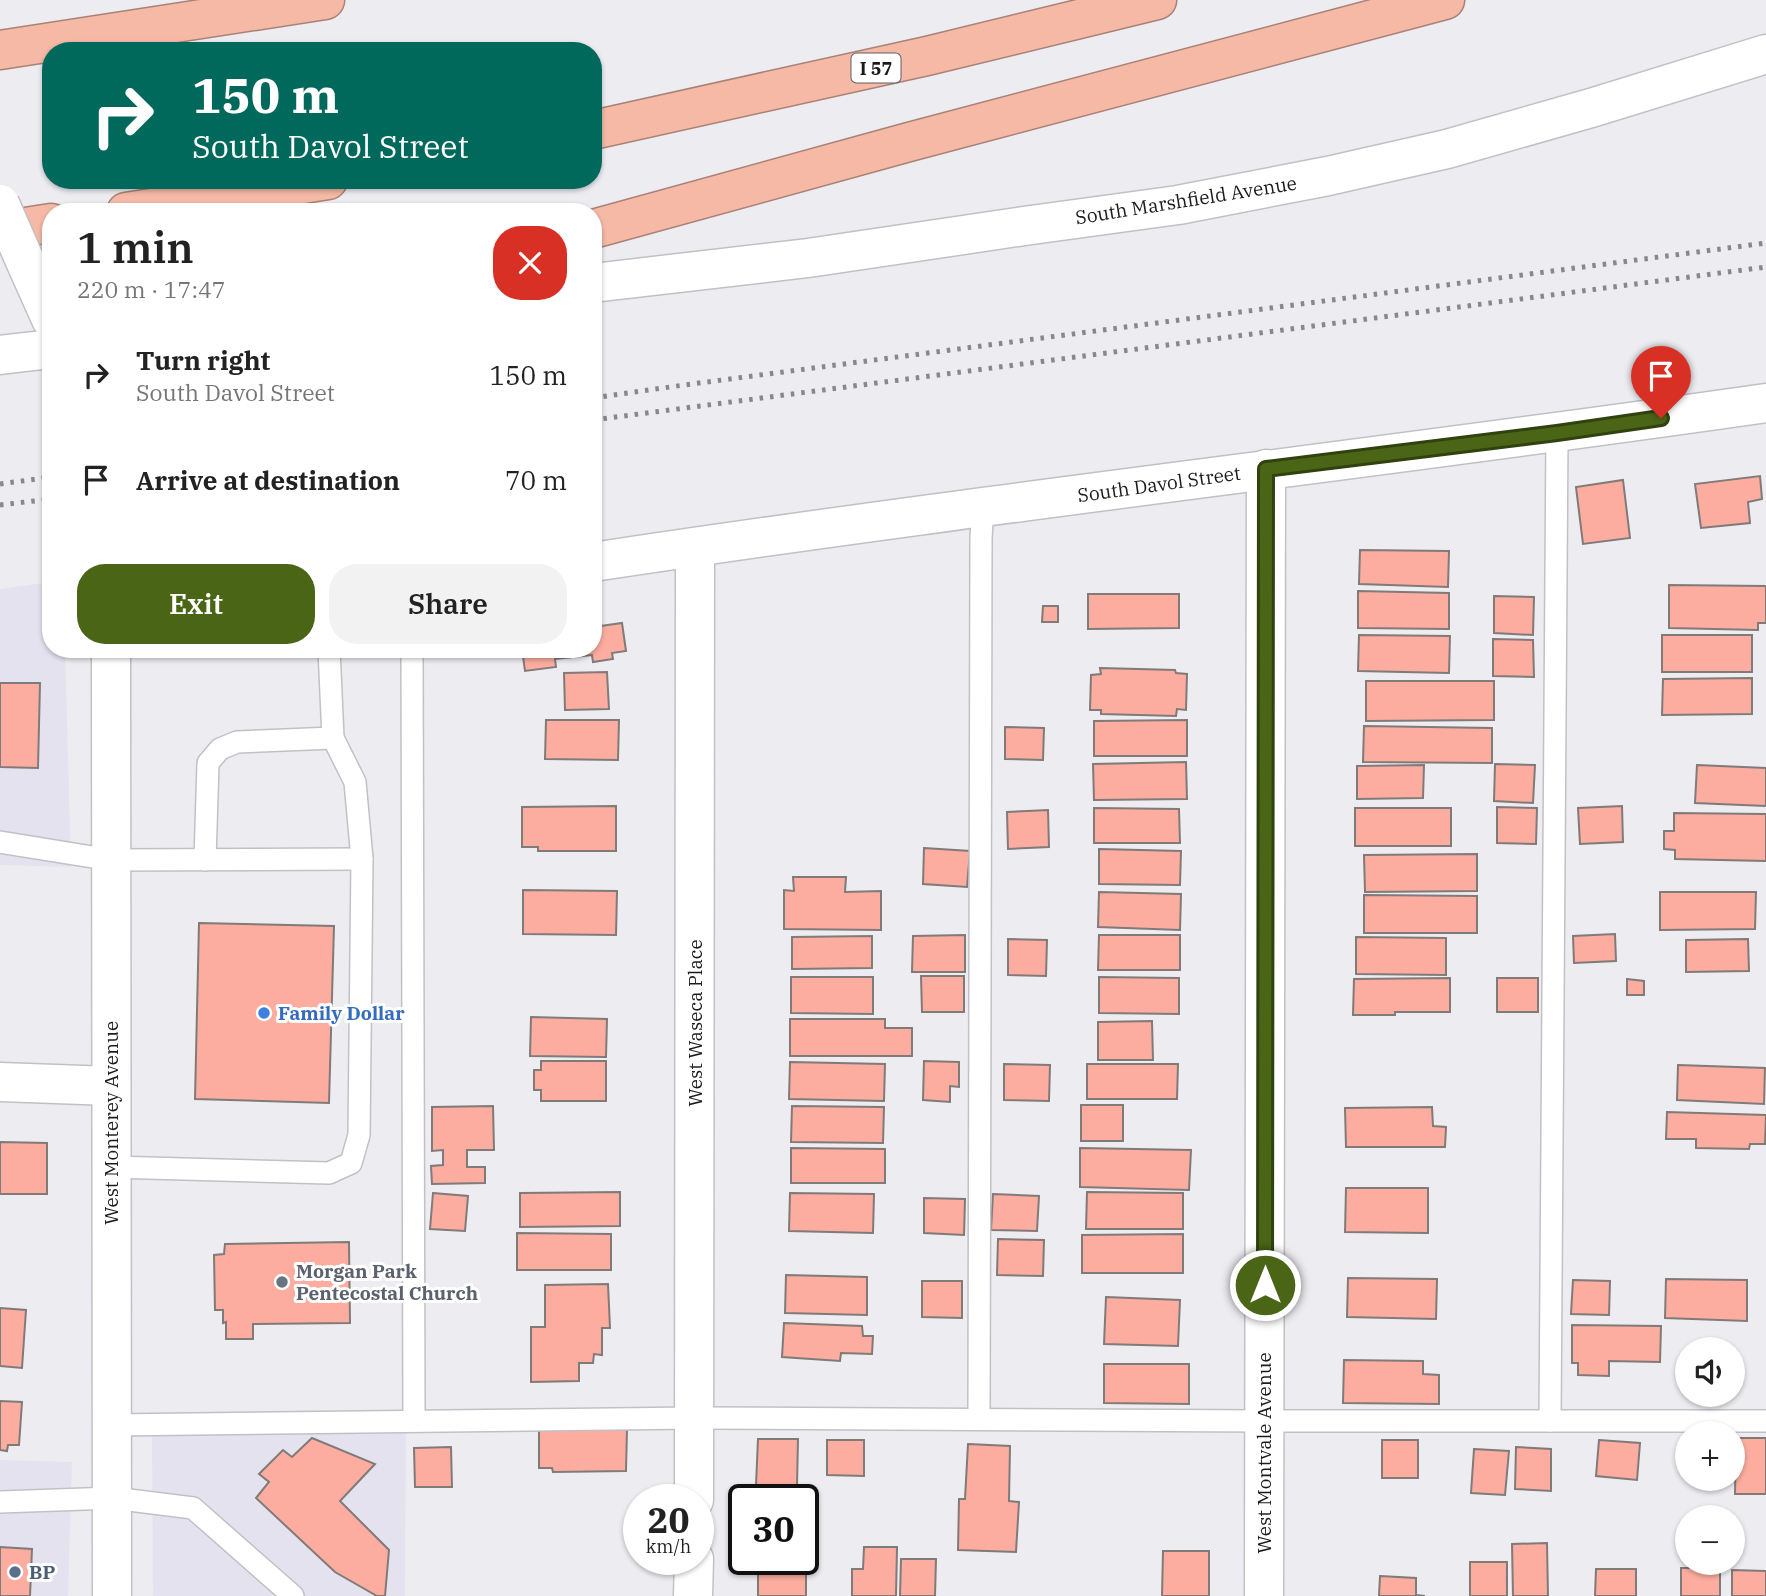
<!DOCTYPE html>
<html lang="en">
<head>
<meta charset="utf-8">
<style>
	:root { --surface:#fff; --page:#f2f2f2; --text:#222; --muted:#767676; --accent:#4a6516 }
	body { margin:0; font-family:"IBM Plex Serif",serif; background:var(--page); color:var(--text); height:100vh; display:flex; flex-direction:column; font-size:26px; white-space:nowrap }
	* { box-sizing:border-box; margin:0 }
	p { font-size:23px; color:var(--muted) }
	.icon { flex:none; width:38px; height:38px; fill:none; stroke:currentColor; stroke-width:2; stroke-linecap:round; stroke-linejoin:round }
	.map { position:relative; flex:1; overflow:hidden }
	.details { position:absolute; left:42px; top:203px; width:560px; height:455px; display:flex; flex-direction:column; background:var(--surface); border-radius:28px; box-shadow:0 2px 5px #0004 }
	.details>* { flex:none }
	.top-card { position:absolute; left:42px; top:42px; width:560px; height:147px; border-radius:28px; box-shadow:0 2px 5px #0004; background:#00695c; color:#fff; overflow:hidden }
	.fabs { position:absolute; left:1675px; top:1337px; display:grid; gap:14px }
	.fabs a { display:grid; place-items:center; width:70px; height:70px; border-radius:50%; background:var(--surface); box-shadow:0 2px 5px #0004; font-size:35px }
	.speed { position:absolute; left:623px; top:1484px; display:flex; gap:14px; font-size:35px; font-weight:700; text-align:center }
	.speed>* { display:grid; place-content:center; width:91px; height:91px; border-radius:50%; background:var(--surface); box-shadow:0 2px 5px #0004; line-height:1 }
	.speed small { font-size:18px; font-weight:400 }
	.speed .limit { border:4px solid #111; border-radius:10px; background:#fff; color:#111 }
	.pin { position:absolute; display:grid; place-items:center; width:60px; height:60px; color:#fff; margin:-72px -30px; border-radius:50% 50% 50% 0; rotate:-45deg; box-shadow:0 0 7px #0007 }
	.pin .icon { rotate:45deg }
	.me { position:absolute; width:77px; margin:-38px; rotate:0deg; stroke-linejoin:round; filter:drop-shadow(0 0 5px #0008) }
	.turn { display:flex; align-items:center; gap:24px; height:147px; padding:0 35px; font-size:32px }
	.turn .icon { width:91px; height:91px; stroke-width:2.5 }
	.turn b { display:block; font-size:49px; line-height:60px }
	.round { display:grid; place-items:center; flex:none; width:74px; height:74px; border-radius:28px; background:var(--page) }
	.headline { display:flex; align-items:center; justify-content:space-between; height:119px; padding:0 35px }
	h1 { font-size:42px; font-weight:600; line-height:52px }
	.primary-button { display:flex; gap:14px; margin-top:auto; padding:14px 35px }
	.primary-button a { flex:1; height:80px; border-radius:28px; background:var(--accent); color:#fff; font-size:28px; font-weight:600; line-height:80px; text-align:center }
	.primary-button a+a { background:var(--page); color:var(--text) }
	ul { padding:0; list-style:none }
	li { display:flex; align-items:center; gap:21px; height:105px; padding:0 35px }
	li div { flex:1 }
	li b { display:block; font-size:26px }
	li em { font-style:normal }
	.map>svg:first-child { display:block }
	.built { fill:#e5e2ef }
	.building { fill:#fcad9f; stroke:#807a79; stroke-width:2 }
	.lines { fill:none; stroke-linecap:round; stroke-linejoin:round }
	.service-casing { stroke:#c2c0c6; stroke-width:24 }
	.minor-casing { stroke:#c2c0c6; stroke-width:41 }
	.secondary-casing { stroke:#c2c0c6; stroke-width:41 }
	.motorway-casing { stroke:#a98276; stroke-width:41 }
	.service { stroke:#fff; stroke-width:21 }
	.minor { stroke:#fff; stroke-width:38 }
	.secondary { stroke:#fff; stroke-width:38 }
	.motorway { stroke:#f5b9a6; stroke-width:38 }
	.rail { stroke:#88878b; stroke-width:5; stroke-dasharray:3.5 7; stroke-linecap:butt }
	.secondary-bridge-casing { stroke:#c2c0c6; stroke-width:41; stroke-linecap:butt }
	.secondary-bridge { stroke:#fff; stroke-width:38 }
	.route-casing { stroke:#30420e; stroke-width:18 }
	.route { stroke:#4a6516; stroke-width:12 }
	.shop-dot { fill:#3f7fe0; stroke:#fff; stroke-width:2.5 }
	.worship-dot { fill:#6b7280; stroke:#fff; stroke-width:2.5 }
	.service-dot { fill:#5c6f8a; stroke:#fff; stroke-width:2.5 }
	.labels { text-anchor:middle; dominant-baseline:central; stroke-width:6; stroke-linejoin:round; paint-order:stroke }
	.shield { fill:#fff; stroke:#5f5f61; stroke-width:2 }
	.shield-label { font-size:18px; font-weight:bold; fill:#1b1b1d }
	.street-label { font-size:19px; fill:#1b1b1d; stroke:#fff }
	.shop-label { font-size:19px; font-weight:bold; fill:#366cbe; stroke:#fff; text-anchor:start }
	.worship-label { font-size:19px; font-weight:bold; fill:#5b616d; stroke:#fff; text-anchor:start }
	.service-label { font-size:19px; font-weight:bold; fill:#4e5e75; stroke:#fff; text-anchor:start }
</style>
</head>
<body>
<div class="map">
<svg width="1766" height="1596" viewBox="0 0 1766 1596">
	<rect width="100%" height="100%" fill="#edecf1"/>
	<g class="built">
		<polygon points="51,582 51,649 65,649 71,867 0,865 0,589"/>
		<polygon points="406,1428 405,1596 153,1596 152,1435"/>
		<polygon points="0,1460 72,1462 68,1596 0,1596"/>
	</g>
	<g class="building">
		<polygon points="1760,476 1762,499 1748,502 1750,523 1701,528 1695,484"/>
		<polygon points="1623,480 1630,538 1583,544 1576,487"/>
		<polygon points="1360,550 1449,551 1448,587 1359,584"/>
		<polygon points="1669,585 1766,586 1766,623 1758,623 1758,630 1669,628"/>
		<polygon points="1358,591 1449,593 1449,629 1358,628"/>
		<polygon points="1088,594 1179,594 1179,628 1088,629"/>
		<polygon points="1494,596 1534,597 1533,635 1494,633"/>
		<polygon points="1043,606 1058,606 1058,622 1042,622"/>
		<polygon points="622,623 626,651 612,653 613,659 593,662 592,655 555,659 556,667 525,671 522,649 593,649 593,627"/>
		<polygon points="1359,635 1450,636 1449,673 1358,671"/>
		<rect x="1662" y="635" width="90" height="37"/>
		<polygon points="1493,639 1533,640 1534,677 1493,676"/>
		<polygon points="1100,668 1175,670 1176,673 1187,674 1186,710 1177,709 1176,716 1101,714 1101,710 1090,710 1091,675 1101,674"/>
		<polygon points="607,672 609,709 565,710 564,673"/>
		<polygon points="1752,678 1752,714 1662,715 1663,679"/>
		<polygon points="1366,681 1494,681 1494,720 1366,721"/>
		<polygon points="0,683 40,683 38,768 0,767"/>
		<polygon points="546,720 619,720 618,760 545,759"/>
		<polygon points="1187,720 1187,756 1094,756 1094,721"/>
		<polygon points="1364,726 1492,728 1492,763 1363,762"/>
		<polygon points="1005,727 1044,728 1043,760 1005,759"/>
		<polygon points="1186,762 1187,799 1094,800 1093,764"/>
		<polygon points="1495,764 1535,765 1533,803 1494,801"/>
		<polygon points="1424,765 1423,798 1357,799 1357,766"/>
		<polygon points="1697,765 1766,768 1766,806 1695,803"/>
		<polygon points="616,806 616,851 538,851 538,847 522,847 522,807"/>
		<polygon points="1622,806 1623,842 1580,844 1578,808"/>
		<polygon points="1497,807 1537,808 1536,844 1497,843"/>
		<polygon points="1094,808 1179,809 1180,843 1094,843"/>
		<rect x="1355" y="808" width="96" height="38"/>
		<polygon points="1048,810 1049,847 1008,849 1007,812"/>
		<polygon points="1674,813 1766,814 1766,861 1675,859 1675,850 1664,849 1664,831 1674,831"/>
		<polygon points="924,848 970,851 967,887 923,884"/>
		<polygon points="1099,849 1181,851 1180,885 1099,884"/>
		<polygon points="1477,854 1477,891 1365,892 1364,855"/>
		<polygon points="793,877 846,877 845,892 881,891 881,930 784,929 784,890 794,891"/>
		<polygon points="523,890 617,891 616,935 523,934"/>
		<polygon points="1099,892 1181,894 1180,930 1098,927"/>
		<polygon points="1660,892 1756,892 1755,929 1660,930"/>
		<polygon points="1364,895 1477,896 1477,933 1364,933"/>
		<polygon points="199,923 334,926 329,1103 195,1099"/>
		<polygon points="1615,934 1616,961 1574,963 1573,936"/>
		<polygon points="965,935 965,972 912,972 913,936"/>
		<polygon points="1099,935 1180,935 1180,970 1098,970"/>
		<polygon points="872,936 872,968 792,969 792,937"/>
		<polygon points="1356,937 1446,938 1446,975 1356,974"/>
		<polygon points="1008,939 1047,940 1046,976 1008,975"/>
		<polygon points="1748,939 1749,971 1686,972 1686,940"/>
		<polygon points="921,976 964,976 964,1012 922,1012"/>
		<polygon points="791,977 873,977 873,1014 791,1013"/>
		<polygon points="1099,977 1179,978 1179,1014 1099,1013"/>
		<polygon points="1450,978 1450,1012 1395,1012 1395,1015 1353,1015 1354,979"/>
		<rect x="1497" y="978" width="41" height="34"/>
		<polygon points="1627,979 1644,981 1644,995 1627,995"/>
		<polygon points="531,1017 607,1019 606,1057 530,1056"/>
		<polygon points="790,1019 885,1019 885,1028 912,1028 912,1056 790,1056"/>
		<polygon points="1152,1021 1153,1060 1098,1060 1098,1022"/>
		<polygon points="541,1061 606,1061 606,1101 541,1101 541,1090 534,1090 534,1070 541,1070"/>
		<polygon points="924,1061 959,1062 959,1087 950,1086 950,1102 923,1100"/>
		<polygon points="790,1062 885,1064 884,1101 789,1099"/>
		<polygon points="1004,1064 1050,1065 1049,1101 1004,1100"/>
		<polygon points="1087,1064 1178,1064 1177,1099 1087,1099"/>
		<polygon points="1678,1065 1765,1068 1764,1104 1677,1100"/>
		<rect x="1081" y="1105" width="42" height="36"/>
		<polygon points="493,1106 494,1150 467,1150 467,1167 485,1167 485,1183 432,1184 431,1166 443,1165 443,1150 432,1151 432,1107"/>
		<polygon points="792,1106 884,1107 883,1143 791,1142"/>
		<polygon points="1432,1107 1433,1126 1446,1127 1445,1147 1346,1147 1345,1108"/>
		<polygon points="1667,1112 1766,1115 1765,1144 1750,1144 1749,1149 1696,1148 1696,1139 1666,1139"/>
		<polygon points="0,1142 47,1143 47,1194 0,1194"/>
		<polygon points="791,1148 885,1149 885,1183 791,1183"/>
		<polygon points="1080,1148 1191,1150 1189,1190 1080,1187"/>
		<polygon points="1346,1188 1428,1188 1428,1233 1345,1232"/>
		<polygon points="620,1192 620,1226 520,1227 520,1193"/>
		<polygon points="1087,1192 1183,1193 1183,1229 1086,1229"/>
		<polygon points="433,1193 468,1196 465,1231 430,1229"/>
		<polygon points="790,1193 874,1194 873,1233 789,1231"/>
		<polygon points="993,1194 1039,1196 1037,1231 991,1230"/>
		<polygon points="924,1198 965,1199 964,1235 924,1233"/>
		<polygon points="517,1233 611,1234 611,1270 517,1270"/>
		<polygon points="1183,1234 1183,1273 1082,1273 1082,1235"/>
		<polygon points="998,1239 1044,1240 1043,1276 997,1275"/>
		<polygon points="349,1242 350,1323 253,1324 253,1339 226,1339 226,1322 223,1323 223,1310 215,1310 214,1255 224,1254 225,1244"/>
		<polygon points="786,1275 867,1277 867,1315 785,1313"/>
		<polygon points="1348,1278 1437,1279 1436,1319 1347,1317"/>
		<polygon points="1666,1279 1747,1280 1747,1321 1665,1318"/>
		<polygon points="1573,1280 1610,1281 1609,1315 1571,1314"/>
		<polygon points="922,1281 962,1281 962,1318 922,1317"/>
		<polygon points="608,1284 610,1328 602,1328 602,1355 594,1354 593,1363 579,1363 579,1381 531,1382 531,1327 545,1327 545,1285"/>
		<polygon points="1106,1297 1180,1300 1178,1346 1104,1344"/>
		<polygon points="0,1308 26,1310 22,1368 0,1366"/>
		<polygon points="784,1323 862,1326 863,1336 873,1336 872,1354 841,1353 840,1361 782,1357"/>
		<polygon points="1572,1325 1661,1326 1660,1362 1609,1361 1609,1376 1578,1375 1578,1363 1572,1363"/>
		<polygon points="1344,1360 1423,1361 1423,1374 1439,1375 1439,1404 1343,1403"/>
		<polygon points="1104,1364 1189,1364 1189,1404 1104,1403"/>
		<polygon points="0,1401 22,1402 19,1445 8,1445 7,1451 0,1450"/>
		<polygon points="627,1429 626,1471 553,1472 552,1468 539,1468 539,1430"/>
		<polygon points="312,1438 375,1464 340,1501 389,1550 385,1596 377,1596 335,1572 256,1498 269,1482 259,1474 283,1450 292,1457"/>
		<polygon points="1736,1438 1766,1438 1766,1494 1735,1494"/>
		<polygon points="758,1439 798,1439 797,1486 756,1485"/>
		<polygon points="827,1440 864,1440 864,1476 827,1475"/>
		<rect x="1382" y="1440" width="36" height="38"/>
		<polygon points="1599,1440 1640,1443 1637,1480 1596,1476"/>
		<polygon points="968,1444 1010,1446 1009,1501 1019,1502 1016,1552 958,1550 959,1499 965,1499"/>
		<polygon points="451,1447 452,1487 415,1487 414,1448"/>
		<polygon points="1516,1447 1551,1449 1551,1491 1515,1489"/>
		<polygon points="1474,1449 1509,1451 1505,1495 1471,1493"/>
		<polygon points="1547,1543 1548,1596 1513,1596 1512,1544"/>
		<polygon points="0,1547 32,1549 30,1596 0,1596"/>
		<polygon points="864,1547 897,1547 896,1596 852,1596 852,1569 863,1569"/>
		<polygon points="1163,1551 1209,1551 1209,1596 1162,1596"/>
		<polygon points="901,1559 936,1559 935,1596 900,1596"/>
		<rect x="1470" y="1562" width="37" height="34"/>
		<rect x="1681" y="1568" width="39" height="28"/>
		<polygon points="1596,1569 1636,1569 1636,1596 1595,1596"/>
		<polygon points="1732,1570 1766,1571 1766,1596 1732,1596"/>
		<rect x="758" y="1571" width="48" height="25"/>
		<polygon points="1380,1576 1416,1578 1416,1595 1425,1596 1379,1596"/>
	</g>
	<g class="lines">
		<defs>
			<g id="service">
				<polyline points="412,649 414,1421"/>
				<polyline points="0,842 111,860 362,859"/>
				<polyline points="205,860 208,763 220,749 237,742 333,738 329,649"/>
				<polyline points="111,1167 329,1173 351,1163 359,1135 362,859 355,782 333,738"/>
				<polyline points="979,1419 981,538 983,507"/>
				<polyline points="1550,1421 1557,433"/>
				<polyline points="113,1425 695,1418 1265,1421 1766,1421"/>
				<polyline points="0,1502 113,1498 193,1508 293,1596"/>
			</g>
			<g id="minor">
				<path d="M593 562C983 503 1375 459 1766 403"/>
				<polyline points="0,1082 111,1086"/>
				<polyline points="694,1500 695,547"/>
				<polyline points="693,1596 694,1559"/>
				<polyline points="1264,1596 1266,469"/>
			</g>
			<g id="secondary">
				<polyline points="30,272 51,319"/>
				<polyline points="593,283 808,258 1024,226 1178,205 1328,176 1447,149 1591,108 1766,54"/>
				<polyline points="0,355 51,349"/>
				<polyline points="111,649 112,1596"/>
			</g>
			<g id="motorway">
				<polyline points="0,50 325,0"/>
				<polyline points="593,130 927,56 1157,0"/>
				<polyline points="126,212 328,180"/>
				<polyline points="593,229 909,142 1445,0"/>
				<polyline points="0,231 51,223"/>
			</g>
		</defs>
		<use href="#service" class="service-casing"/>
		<use href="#minor" class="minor-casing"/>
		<use href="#secondary" class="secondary-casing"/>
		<use href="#motorway" class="motorway-casing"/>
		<use href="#service" class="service"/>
		<use href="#minor" class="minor"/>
		<use href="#secondary" class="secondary"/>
		<use href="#motorway" class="motorway"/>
		<g class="rail">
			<polyline points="593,398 684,385 1766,243"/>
			<polyline points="593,420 1766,267"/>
			<polyline points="0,484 51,477"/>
			<polyline points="0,505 51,499"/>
		</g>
		<defs>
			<polyline id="secondary-bridge" points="0,204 30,272"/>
		</defs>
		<use href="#secondary-bridge" class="secondary-bridge-casing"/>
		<use href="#secondary-bridge" class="secondary-bridge"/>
	</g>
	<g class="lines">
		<defs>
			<polyline id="route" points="1265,1285 1266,469 1557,433 1661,418"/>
		</defs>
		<use href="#route" class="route-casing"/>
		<use href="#route" class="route"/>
	</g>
	<circle class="shop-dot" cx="264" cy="1013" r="7"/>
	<circle class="worship-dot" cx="282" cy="1282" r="7"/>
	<circle class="service-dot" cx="15" cy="1572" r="7"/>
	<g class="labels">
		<rect class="shield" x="851.5" y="53.5" width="49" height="29" rx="5"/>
		<g class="shield-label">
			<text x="876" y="68">I 57</text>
		</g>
		<g class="street-label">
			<text transform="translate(1186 200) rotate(-9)">South Marshfield Avenue</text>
			<text transform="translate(1159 484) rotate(-8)">South Davol Street</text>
			<text transform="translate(695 1023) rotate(-90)">West Waseca Place</text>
			<text transform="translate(111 1123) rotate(-90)">West Monterey Avenue</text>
			<text transform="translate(1264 1453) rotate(-90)">West Montvale Avenue</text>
		</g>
		<g class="shop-label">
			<text x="278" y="1013">Family Dollar</text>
		</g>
		<g class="worship-label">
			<text x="296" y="1271">Morgan Park<tspan x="296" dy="22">Pentecostal Church</tspan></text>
		</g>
		<g class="service-label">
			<text x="29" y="1572">BP</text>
		</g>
	</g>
</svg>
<div class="fabs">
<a><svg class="icon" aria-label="sound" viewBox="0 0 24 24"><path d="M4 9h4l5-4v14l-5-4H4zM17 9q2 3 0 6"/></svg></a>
<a>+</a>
<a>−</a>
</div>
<div class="speed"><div>20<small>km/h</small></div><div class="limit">30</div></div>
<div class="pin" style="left:1661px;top:418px;background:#d93025"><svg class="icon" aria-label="arrive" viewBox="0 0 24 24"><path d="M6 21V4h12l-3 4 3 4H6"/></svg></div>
<svg class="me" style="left:1265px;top:1285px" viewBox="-20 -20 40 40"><circle r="17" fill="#4a6516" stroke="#fff" stroke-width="3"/><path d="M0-11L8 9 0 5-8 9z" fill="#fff"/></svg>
<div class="top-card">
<div class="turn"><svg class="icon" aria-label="right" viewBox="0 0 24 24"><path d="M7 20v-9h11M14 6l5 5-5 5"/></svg><div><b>150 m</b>South Davol Street</div></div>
</div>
<section class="details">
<div class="headline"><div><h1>1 min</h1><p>220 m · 17:47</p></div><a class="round" style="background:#d93025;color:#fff"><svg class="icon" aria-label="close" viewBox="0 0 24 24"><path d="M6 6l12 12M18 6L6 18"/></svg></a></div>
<ul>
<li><svg class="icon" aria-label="right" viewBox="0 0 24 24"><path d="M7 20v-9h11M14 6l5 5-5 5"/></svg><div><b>Turn right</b><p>South Davol Street</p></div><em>150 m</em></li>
<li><svg class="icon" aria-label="arrive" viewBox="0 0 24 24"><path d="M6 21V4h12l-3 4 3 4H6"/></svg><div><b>Arrive at destination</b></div><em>70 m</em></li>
</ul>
<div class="primary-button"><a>Exit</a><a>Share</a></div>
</section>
</div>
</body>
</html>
